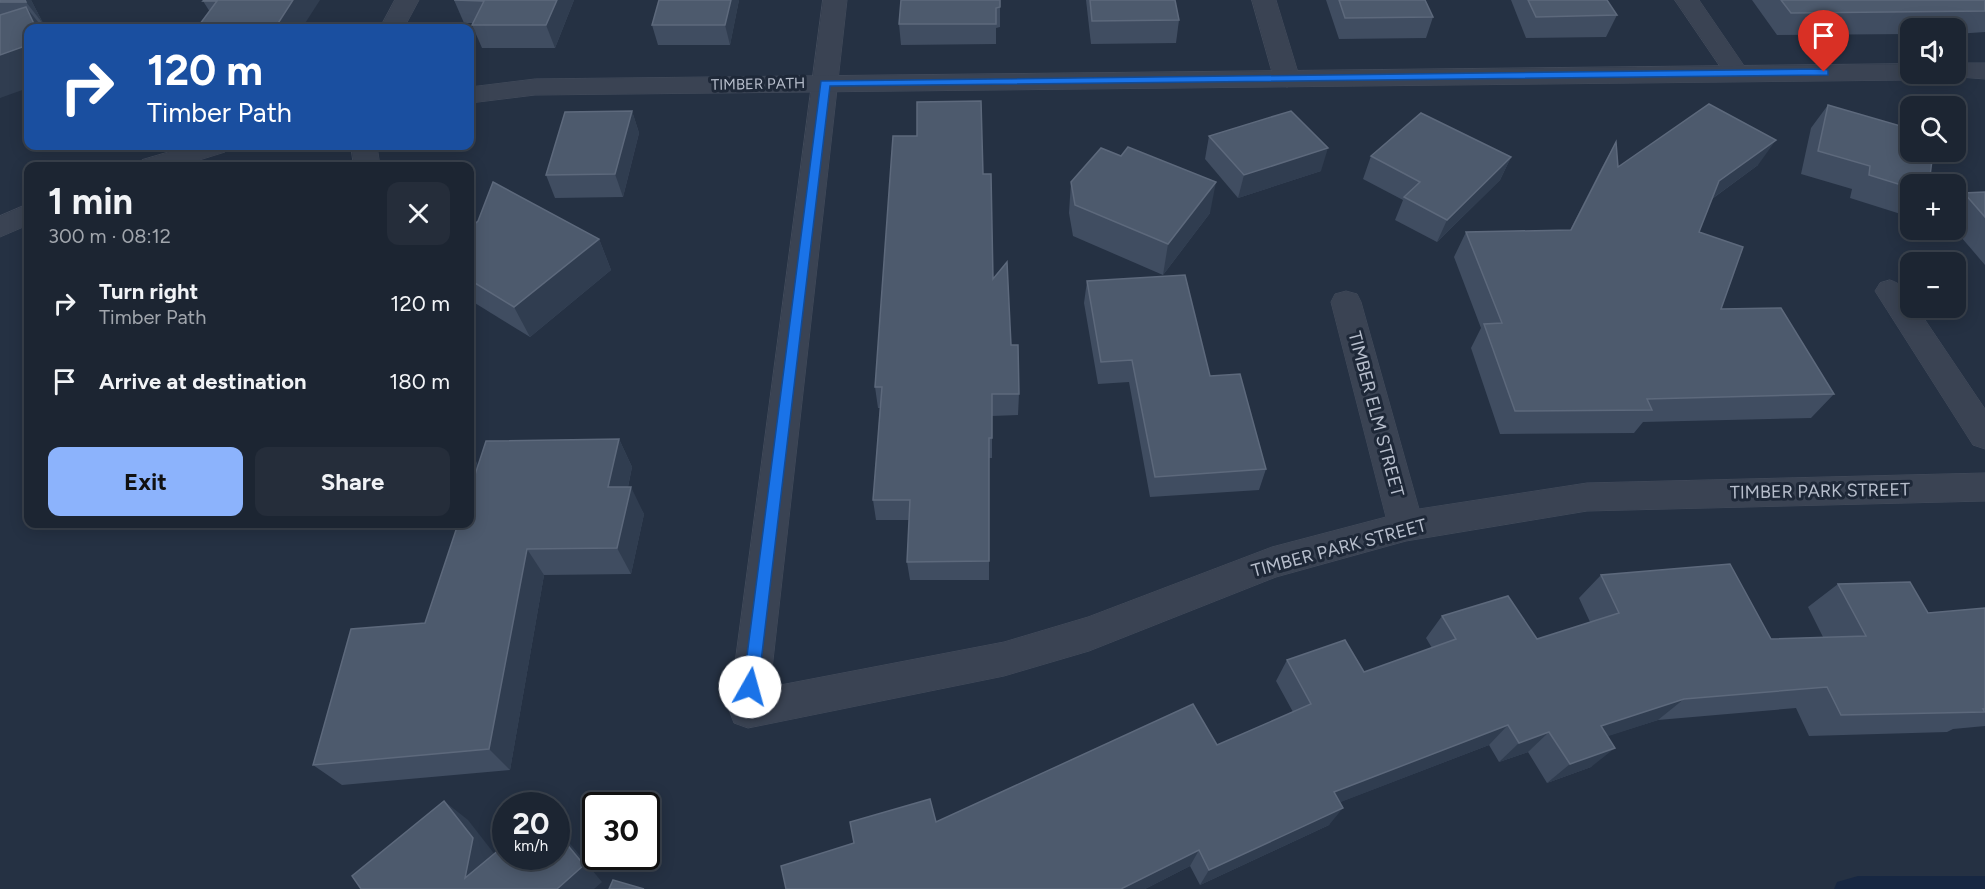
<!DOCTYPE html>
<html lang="en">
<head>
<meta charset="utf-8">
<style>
	:root { --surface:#1c2532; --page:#252d3a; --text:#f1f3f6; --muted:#a0a5ac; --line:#3a424d; --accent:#8cb3fc }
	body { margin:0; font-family:Figtree,sans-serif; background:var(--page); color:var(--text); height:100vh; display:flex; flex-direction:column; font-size:22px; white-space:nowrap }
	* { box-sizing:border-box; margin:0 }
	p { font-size:20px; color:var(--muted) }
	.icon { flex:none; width:33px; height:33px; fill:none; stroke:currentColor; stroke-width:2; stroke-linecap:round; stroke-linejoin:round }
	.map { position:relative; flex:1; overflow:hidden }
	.panel { position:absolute; left:24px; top:162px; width:450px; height:366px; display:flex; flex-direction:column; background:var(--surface); border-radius:12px; box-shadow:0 3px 15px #0003,0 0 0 2px var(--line) }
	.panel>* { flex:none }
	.guide { position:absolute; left:24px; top:24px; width:450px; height:126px; border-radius:12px; box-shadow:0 3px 15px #0003,0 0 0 2px var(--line); background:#1a4fa0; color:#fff; overflow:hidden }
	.controls { position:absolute; left:1900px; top:18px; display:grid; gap:12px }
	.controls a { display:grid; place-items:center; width:66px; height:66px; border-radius:12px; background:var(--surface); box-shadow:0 3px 15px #0003,0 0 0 2px var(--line); font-size:30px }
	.speed { position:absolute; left:492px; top:792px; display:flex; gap:12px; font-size:30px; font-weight:700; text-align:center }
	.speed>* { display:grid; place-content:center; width:78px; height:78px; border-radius:50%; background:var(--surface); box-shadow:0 3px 15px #0003,0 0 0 2px var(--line); line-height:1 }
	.speed small { font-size:15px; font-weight:400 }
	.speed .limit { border:3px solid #111; border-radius:9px; background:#fff; color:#111 }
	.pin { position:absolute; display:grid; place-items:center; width:51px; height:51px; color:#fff; margin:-62px -26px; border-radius:50% 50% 50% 0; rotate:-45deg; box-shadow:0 0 6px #0007 }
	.pin .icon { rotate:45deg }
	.me { position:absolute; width:66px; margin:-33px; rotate:7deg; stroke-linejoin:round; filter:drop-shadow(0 0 4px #0008) }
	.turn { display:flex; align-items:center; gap:21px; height:126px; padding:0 24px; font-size:27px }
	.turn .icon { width:78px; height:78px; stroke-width:2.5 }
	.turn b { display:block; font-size:42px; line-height:51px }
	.round { display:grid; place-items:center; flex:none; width:63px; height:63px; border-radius:12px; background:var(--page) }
	.overview { display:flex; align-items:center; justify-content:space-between; height:102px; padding:0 24px }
	h1 { font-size:36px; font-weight:700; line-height:45px }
	.button { display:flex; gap:12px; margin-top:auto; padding:12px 24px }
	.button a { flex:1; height:69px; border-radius:12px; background:var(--accent); color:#111; font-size:24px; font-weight:700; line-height:69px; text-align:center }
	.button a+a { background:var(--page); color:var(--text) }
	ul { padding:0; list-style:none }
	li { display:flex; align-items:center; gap:18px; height:78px; padding:0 24px }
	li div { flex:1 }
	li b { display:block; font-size:22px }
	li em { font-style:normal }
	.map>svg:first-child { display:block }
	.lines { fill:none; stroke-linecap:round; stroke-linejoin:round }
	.stream { fill:#172742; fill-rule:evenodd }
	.minor-casing { stroke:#434c5c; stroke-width:1 }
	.tertiary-casing { stroke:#434c5c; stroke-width:1 }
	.minor { fill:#3a4353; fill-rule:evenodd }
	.tertiary { fill:#3a4353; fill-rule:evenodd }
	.wall { fill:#404d61 }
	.shaded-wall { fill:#303d50 }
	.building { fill:#4d5a6d; stroke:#5d697c; stroke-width:1.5 }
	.route { fill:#1a73e8; stroke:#114b97; stroke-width:1.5 }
	.labels { text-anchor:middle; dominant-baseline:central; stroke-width:6; stroke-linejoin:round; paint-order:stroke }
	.far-street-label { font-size:15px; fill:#b7becc; stroke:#1e2838 }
	.street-label { font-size:18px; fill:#b7becc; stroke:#1e2838 }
</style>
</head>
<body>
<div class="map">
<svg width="1985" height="889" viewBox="0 0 1985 889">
	<rect width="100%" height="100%" fill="#253143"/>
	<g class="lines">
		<polygon class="stream" points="1858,876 1985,876 1985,889 1834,889 1837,882"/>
		<defs>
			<g id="minor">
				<polygon points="395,0 419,0 404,28 380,28"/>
				<polygon points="823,0 847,0 770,687 1004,642 1088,617 1272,547 1386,517 1331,302 1335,294 1346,291 1357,294 1361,302 1419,509 1587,483 1985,473 1985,501 1587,511 1406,541 1276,577 1089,651 1004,676 748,728 734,723 729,710"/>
				<polygon points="1252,0 1276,0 1300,79 1296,84 1287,87 1278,84 1274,79"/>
				<polygon points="1675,0 1699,0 1749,73 1746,78 1737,81 1728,78"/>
				<polygon points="351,146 377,146 380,166 354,166"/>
				<path d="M1890 280C1903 284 1911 293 1911 308H1917L1985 409V449L1973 445 1875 291 1880 283Z"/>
			</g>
			<g id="tertiary">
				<polygon points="1956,63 1985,63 1985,79 1947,76 1945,74 1956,74"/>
				<polygon points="1911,64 1911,74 1922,74 1920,77 1911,80 535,95 470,103 470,87 535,79"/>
				<polygon points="189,146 229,146 225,152 180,166 139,166 142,160"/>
				<polygon points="28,204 28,225 0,237 0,216"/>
			</g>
		</defs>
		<use href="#minor" class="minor-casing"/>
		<use href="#tertiary" class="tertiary-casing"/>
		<use href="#minor" class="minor"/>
		<use href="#tertiary" class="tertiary"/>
	</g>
	<g class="wall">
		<polygon points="0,0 31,0 44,25 40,25 0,98"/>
		<polygon points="320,0 210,12 203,1"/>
		<polygon points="454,0 574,0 555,48 482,48 472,25 473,23 464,23"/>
		<polygon points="659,0 739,0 730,45 658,45 652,25"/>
		<polygon points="1000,0 1000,27 996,28 996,44 901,45 899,24"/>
		<polygon points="1086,0 1175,0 1179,20 1176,43 1091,44"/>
		<polygon points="1326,0 1425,0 1433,17 1426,38 1339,39"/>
		<polygon points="1511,0 1607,0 1617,15 1606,37 1526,38"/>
		<polygon points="1752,0 1985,0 1985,32 1956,34 1956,28 1911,28 1911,34 1777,35"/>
		<polygon points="1828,105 1911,184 1911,211 1907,216 1850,198 1852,189 1801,174 1811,128"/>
		<polygon points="632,111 639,133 623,197 555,198 546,175"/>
		<polygon points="1209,136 1321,171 1238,198 1205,159"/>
		<polygon points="1616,142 1618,167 1758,165 1712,199 1699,232 1721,309 1834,394 1811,418 1643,422 1634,433 1500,434 1471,348 1481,328 1454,257 1466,232 1570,230 1602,167"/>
		<polygon points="1371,156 1511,157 1500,180 1437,242 1395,220 1403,200 1363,179"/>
		<polygon points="1071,182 1210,213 1163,275 1073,236 1069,213"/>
		<polygon points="1985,192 1985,265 1955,230 1956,230 1956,202 1964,193"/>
		<polygon points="470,228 599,239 611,270 530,337 470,300"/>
		<polygon points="993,279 1011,345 1019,394 1018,415 992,416 992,458 989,458 989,580 910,580 907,562 909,520 876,520 873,500 880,408 878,408 875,387"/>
		<polygon points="1087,281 1210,376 1266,469 1259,490 1150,497 1129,382 1098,384 1084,303"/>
		<polygon points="619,439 632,467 628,487 644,514 631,574 544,575 510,770 342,785 313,765 425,623 470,524 472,451 478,466"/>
		<polygon points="1601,575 1771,639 1823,637 1808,607 1838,584 1928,613 1985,608 1985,726 1953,729 1947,732 1809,736 1796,708 1658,720 1607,736 1591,767 1547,783 1528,752 1499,762 1489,745 1340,802 1329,825 1200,885 1190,866 1145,889 786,889 936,822 1217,745 1293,712 1276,681 1287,660 1364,672 1432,648 1426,638 1442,616 1537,639 1590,622 1579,598"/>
	</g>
	<g class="shaded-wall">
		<polygon points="25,0 31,0 44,25 26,2"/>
		<polygon points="293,0 320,0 302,28 275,28"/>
		<polygon points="557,0 574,0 555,48 546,25"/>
		<polygon points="731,0 739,0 730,45 725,25"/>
		<polygon points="26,7 43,28 36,28"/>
		<polygon points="28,45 28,88 0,98 0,55"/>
		<polygon points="632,111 639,133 623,197 615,174"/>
		<polygon points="1776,140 1758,165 1702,206 1719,181"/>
		<polygon points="1328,148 1321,171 1238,198 1244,175"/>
		<polygon points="1511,157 1500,180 1437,242 1447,220"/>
		<polygon points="1216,182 1210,213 1163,275 1168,244"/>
		<polygon points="599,239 611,270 530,337 514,307"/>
		<polygon points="619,439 632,467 622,515 608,487"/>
		<polygon points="470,447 472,451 485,487 470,494"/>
		<polygon points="631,487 644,514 631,574 617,548"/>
		<polygon points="527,549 544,575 510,770 489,749"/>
		<polygon points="1684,699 1658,720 1578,746 1601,726"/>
		<polygon points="1508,725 1489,745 1320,810 1334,792"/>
		<polygon points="1549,732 1528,752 1499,762 1519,743"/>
		<polygon points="1615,748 1591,767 1547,783 1570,764"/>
		<polygon points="444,801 468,820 496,856 465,878"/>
		<polygon points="1343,808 1329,825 1200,885 1209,870"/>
		<polygon points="556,827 602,882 594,889 557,889"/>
		<polygon points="1199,850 1190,866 1145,889 1121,889"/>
	</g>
	<g class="building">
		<polygon points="0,0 25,0 26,2 0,2"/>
		<polygon points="204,0 293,0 275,28 197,28 217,1 203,1"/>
		<polygon points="454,0 557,0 546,25 472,25 484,1"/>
		<polygon points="659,0 731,0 725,25 652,25"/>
		<polygon points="901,0 1000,0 1000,7 996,8 996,24 899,24"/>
		<polygon points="1090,0 1175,0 1179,20 1092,21"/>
		<polygon points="1339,0 1425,0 1433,17 1345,18"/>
		<polygon points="1528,0 1607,0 1617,15 1536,17"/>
		<polygon points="1781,0 1985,0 1985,11 1791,13"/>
		<polygon points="26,7 36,28 28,28 28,45 0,55 0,15"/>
		<polygon points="981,101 983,174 991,174 993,279 1007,262 1011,345 1018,345 1019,394 992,394 992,438 989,438 989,561 907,562 910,500 873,500 882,387 875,387 893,136 917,136 917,102"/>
		<polygon points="1709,104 1776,140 1719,181 1699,232 1743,247 1721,309 1781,308 1834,394 1647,399 1652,410 1515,411 1484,324 1502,323 1466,232 1571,230 1616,142 1618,167"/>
		<polygon points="1828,105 1911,129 1911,152 1933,152 1929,184 1911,184 1911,188 1869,175 1870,166 1818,151"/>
		<polygon points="632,111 615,174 546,175 565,112"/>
		<polygon points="1291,111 1328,148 1244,175 1209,136"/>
		<polygon points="1421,113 1511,157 1447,220 1404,197 1420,182 1371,156"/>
		<polygon points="1128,147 1216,182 1168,244 1075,205 1071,182 1101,148 1121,156"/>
		<polygon points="493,182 599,239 514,307 470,280 470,228 478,221"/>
		<polygon points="1985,192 1985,217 1964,193"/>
		<polygon points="1185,275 1210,376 1240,374 1266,469 1155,477 1132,360 1101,362 1087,281"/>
		<polygon points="619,439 608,487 631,487 617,548 527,549 489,749 313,765 351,629 425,623 458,524 470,524 470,490 486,441"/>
		<polygon points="1730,564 1771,639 1866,636 1838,584 1910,582 1928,613 1985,608 1985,709 1983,709 1985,712 1841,715 1827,687 1684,699 1601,726 1615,748 1570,764 1549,732 1519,743 1508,725 1334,792 1343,808 1209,870 1199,850 1121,889 786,889 781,866 854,843 850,822 930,799 936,822 1193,704 1217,745 1311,704 1287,660 1345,640 1364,672 1456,639 1442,616 1508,596 1537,639 1619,613 1601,575"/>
		<polygon points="444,801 473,838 465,878 506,844 506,856 556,856 556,831 584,865 557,889 361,889 352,876"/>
		<polygon points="613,880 644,889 609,889"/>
	</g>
	<polygon class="route" points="1824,69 1828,70 1828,75 830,86 758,687 756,692 750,694 745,692 743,687 821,81"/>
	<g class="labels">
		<g class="far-street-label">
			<text transform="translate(758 84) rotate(-1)">TIMBER PATH</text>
		</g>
		<g class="street-label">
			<text transform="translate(1376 414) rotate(75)">TIMBER ELM STREET</text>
			<text transform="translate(1820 491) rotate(-1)">TIMBER PARK STREET</text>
			<text transform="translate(1339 548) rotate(-15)">TIMBER PARK STREET</text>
		</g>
	</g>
</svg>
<div class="controls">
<a><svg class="icon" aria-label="sound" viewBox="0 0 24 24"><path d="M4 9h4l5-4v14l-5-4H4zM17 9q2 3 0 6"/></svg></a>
<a><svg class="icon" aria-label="search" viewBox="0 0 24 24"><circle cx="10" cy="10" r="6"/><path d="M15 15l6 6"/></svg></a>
<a>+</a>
<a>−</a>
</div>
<div class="speed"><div>20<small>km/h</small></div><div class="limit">30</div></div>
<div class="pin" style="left:1824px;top:72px;background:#d93025"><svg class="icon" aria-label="arrive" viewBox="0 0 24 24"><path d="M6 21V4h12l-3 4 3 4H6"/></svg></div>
<svg class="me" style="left:750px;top:687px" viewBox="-20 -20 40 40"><circle r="19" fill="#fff"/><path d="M0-13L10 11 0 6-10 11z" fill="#1a73e8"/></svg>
<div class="guide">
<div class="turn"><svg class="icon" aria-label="right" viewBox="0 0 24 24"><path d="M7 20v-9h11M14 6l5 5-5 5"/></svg><div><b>120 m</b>Timber Path</div></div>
</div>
<section class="panel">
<div class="overview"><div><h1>1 min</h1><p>300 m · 08:12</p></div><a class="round"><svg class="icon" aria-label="close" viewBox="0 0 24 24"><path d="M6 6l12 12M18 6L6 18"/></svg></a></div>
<ul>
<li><svg class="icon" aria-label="right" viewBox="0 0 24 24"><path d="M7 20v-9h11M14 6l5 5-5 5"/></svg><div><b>Turn right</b><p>Timber Path</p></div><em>120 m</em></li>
<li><svg class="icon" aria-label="arrive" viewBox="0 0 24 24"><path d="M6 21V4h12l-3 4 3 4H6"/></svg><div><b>Arrive at destination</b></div><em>180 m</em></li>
</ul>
<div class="button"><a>Exit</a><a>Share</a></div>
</section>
</div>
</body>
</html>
